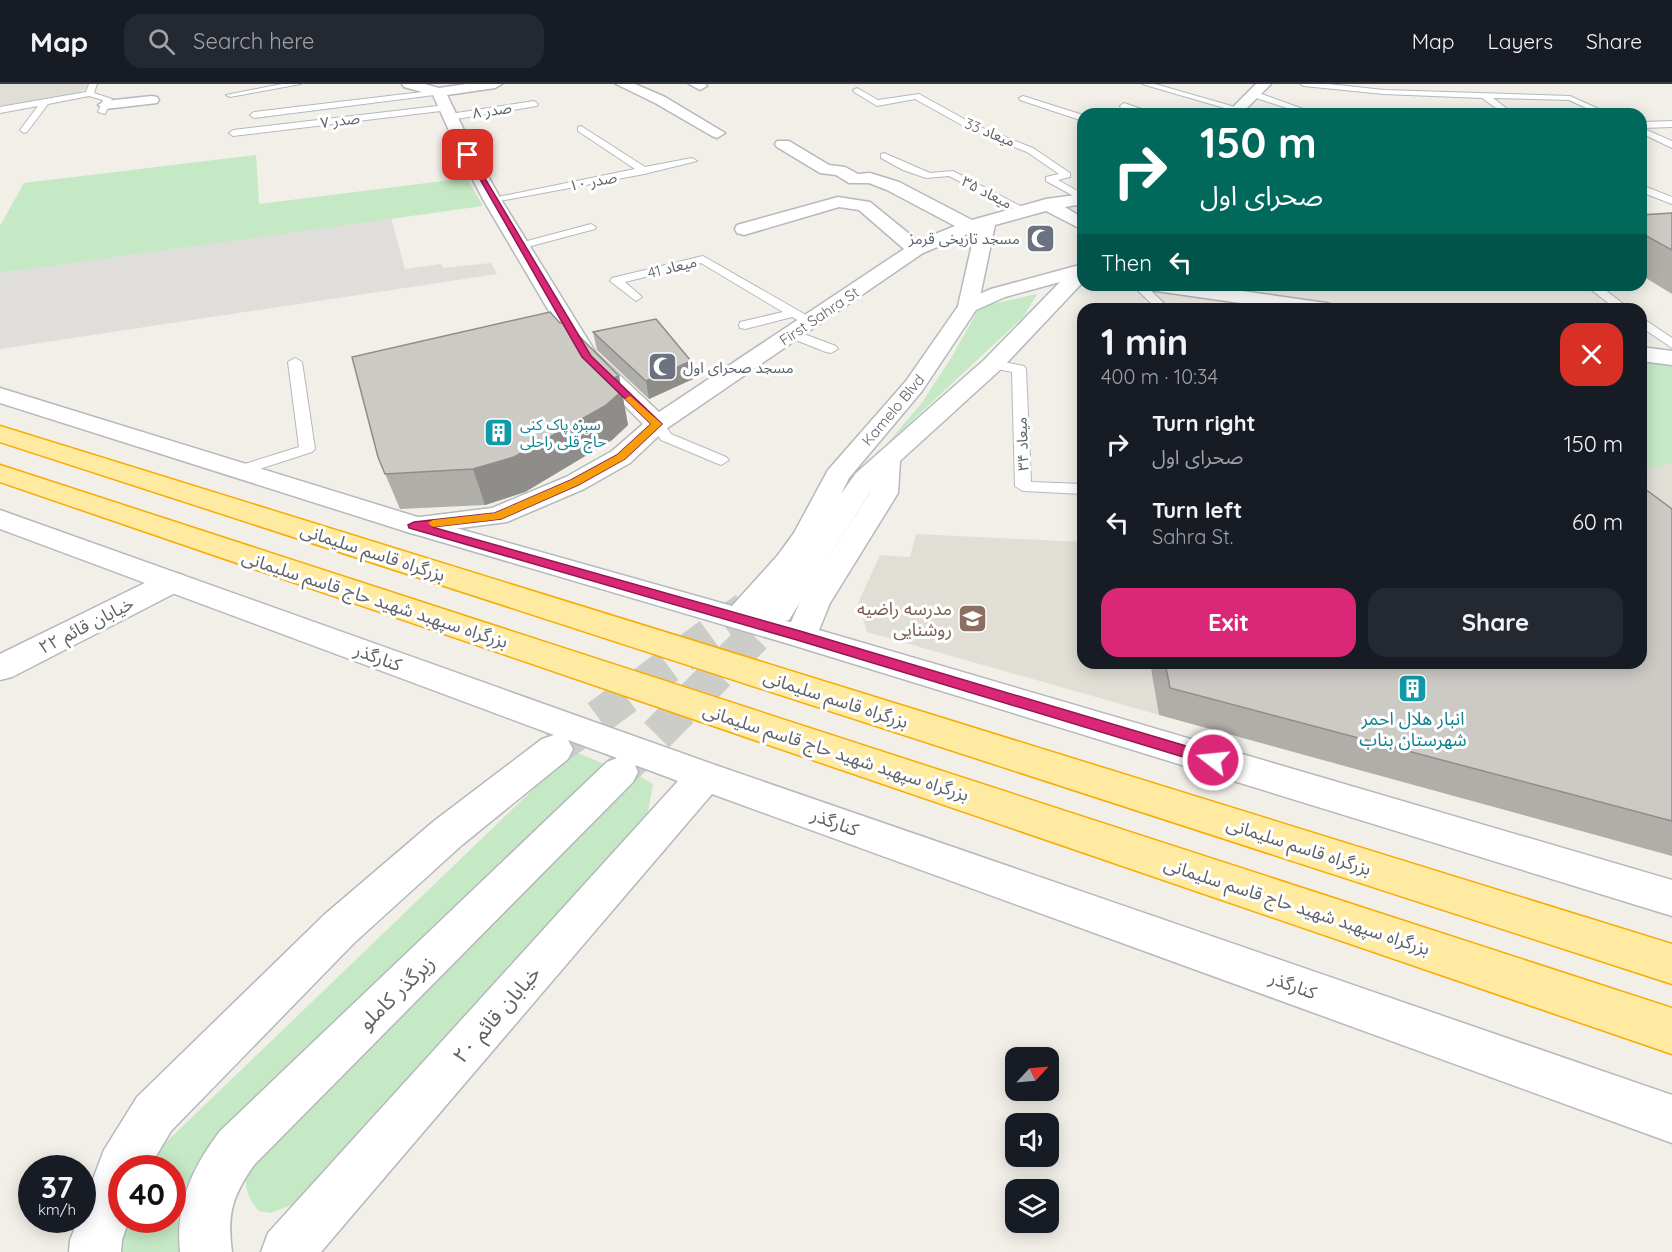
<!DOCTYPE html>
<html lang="en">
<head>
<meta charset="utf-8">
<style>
	:root { --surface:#171b24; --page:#242831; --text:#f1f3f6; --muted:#9ea1a6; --line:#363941; --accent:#db2777 }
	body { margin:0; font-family:Quicksand,"Noto Sans Arabic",sans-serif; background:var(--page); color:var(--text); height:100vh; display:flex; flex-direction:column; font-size:22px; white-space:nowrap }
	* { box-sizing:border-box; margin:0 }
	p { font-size:20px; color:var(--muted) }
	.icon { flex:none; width:33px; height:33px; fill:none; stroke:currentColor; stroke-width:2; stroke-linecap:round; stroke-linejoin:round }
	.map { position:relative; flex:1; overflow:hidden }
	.side { position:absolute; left:1077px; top:219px; width:570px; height:366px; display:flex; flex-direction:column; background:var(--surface); border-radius:18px; box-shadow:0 3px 15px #0003 }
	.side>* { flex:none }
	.guide { position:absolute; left:1077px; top:24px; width:570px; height:183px; border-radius:18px; box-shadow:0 3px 15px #0003; background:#00695c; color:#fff; overflow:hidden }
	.needle { width:39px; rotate:64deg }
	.fabs { position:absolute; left:1005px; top:963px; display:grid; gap:12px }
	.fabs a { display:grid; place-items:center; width:54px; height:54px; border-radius:12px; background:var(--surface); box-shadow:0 3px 15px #0003; font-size:30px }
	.speed { position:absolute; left:18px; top:1071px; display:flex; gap:12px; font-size:30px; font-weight:700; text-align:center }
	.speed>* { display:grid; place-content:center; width:78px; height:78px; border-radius:50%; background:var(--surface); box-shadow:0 3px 15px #0003; line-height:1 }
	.speed small { font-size:15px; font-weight:400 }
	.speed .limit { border:9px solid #d22; background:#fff; color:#111 }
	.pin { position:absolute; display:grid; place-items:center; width:51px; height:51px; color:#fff; margin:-26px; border-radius:12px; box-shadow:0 3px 9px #0006 }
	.me { position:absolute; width:66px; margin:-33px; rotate:286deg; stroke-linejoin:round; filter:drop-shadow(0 0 4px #0008) }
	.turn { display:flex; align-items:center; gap:21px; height:126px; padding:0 24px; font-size:27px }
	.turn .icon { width:78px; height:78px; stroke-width:2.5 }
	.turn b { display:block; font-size:42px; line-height:51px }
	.then { display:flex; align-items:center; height:57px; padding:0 24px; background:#0003; gap:12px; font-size:22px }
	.round { display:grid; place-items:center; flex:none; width:63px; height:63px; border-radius:18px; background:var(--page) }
	.overview { display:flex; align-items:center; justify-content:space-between; height:102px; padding:0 24px }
	h1 { font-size:36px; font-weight:700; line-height:45px }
	.action { display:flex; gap:12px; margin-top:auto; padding:12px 24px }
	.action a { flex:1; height:69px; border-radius:18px; background:var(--accent); color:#fff; font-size:24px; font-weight:700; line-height:69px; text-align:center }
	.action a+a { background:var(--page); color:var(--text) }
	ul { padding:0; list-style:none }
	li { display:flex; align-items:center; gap:18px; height:78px; padding:0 24px }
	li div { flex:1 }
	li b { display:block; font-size:22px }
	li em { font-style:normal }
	header { display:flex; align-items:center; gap:36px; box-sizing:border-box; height:84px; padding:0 30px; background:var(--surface); border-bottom:2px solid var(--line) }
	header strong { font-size:28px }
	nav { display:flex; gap:33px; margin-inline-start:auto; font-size:21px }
	.search { width:420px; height:54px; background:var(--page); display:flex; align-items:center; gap:15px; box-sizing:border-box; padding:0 21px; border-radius:18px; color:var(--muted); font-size:22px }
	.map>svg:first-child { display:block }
	.industrial { fill:#e0deda }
	.education { fill:#e1ded6 }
	.green { fill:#c5e8c5 }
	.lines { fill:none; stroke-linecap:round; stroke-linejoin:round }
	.tertiary-tunnel { stroke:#ccccc8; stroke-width:35; stroke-dasharray:35 17; stroke-linecap:butt }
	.service-casing { stroke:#b5b8bc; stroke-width:2 }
	.minor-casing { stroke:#b5b8bc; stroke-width:3 }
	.tertiary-casing { stroke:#b5b8bc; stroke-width:3 }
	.trunk-casing { stroke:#f9ab00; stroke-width:3 }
	.service { fill:#fff; fill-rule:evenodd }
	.minor { fill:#fff; fill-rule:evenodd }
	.tertiary { fill:#fff; fill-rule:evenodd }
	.trunk { fill:#feeaa1; fill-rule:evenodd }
	.wall { fill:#afaea9 }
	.shaded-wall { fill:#8f8d8a }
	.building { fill:#cccac5; stroke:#8f8d8a; stroke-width:1.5 }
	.route { fill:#db2777; stroke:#8e194d; stroke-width:1.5 }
	.slow { fill:#f59e0b }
	.labels { text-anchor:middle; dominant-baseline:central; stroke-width:6; stroke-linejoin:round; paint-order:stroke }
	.far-street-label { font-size:15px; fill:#5f6368; stroke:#fff }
	.far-worship-label { font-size:15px; fill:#5b616d; stroke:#fff; text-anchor:end }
	.far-culture-label { font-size:15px; fill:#0d838f; stroke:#fff; text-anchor:start }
	.street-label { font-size:18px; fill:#5f6368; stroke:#fff }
	.education-label { font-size:18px; fill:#785e54; stroke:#fff; text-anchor:end }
	.culture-label { font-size:18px; fill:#0d838f; stroke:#fff }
	.near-street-label { font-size:21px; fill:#5f6368; stroke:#fff }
</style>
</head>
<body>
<header>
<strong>Map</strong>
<div class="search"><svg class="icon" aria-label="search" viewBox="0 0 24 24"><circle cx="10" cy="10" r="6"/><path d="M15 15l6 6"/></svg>Search here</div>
<nav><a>Map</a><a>Layers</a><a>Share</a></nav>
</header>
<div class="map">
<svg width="1672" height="1168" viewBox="0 0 1672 1168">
	<rect width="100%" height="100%" fill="#f1efe8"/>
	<polygon class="industrial" points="391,134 405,185 441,180 443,184 491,179 497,190 0,265 0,189"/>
	<g class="education">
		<polygon points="0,0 87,0 86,5 69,12 0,24"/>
		<polygon points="1672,379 1672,471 1641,447 1641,386"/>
		<polygon points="916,450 1083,458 1083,579 1150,579 1159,631 867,548 858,519 880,471 910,473"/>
	</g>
	<g class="green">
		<polygon points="256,71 259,120 467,94 483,122 0,189 0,142 24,99"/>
		<polygon points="1037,210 1023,233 884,363 921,320 950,276 977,228 983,222"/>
		<polygon points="1641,278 1672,282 1672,379 1641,386"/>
		<polygon points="573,667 609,682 187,1099 178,1129 179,1168 115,1168 123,1136 172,1136 172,1084 147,1084 159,1065"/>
		<path d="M630 687 653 700 647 733 295 1120 270 1129 259 1127C244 1111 244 1097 249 1076Z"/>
	</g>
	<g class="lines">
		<g class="tertiary-tunnel">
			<polyline points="556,664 746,525"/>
			<polyline points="620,688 778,528"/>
		</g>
		<defs>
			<g id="service">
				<polygon points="89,0 97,0 94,9 112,15 105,30 98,28 103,16 89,12 48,20 27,48 24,49 20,46 38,22 0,29 0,23 86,8"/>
				<polygon points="282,0 301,0 230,13 226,11"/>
				<polygon points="1142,0 1155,0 1242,25 1235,27"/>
				<polygon points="1300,0 1328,0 1384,6 1570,12 1610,30 1599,30 1569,16 1493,14 1514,30 1504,30 1482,14 1384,10 1304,2"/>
				<polygon points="857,4 878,16 919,10 975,41 1033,64 1070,89 1070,93 1058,96 1083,110 1083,117 1046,97 1046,93 1059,90 1027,68 969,45 915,15 877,22 854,8 853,6"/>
				<polygon points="439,6 443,8 442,10 254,34 250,31 254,28"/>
				<polygon points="1250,8 1256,8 1317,30 1305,30 1250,12"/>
				<polygon points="1023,12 1083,31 1083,37 1020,16 1019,14"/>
				<polygon points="534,17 538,20 537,22 450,36 446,33 450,30"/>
				<polygon points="1124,19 1150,28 1151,30 1139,30 1121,24 1120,22"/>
				<polygon points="446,21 450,24 449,26 233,52 229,49 233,46"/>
				<polygon points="1672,37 1672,43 1642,44 1672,57 1672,64 1641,49 1641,38"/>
				<polygon points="581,42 645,83 692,74 697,77 644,90 489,119 489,115 493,114 635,85 578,47 578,43"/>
				<polygon points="884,69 930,89 953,87 1028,126 1019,128 949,92 926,94 903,86 881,74 881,70"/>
				<polygon points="1641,101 1672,113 1672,120 1641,108"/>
				<polygon points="591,140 596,143 595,145 520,165 514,162 516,160"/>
				<polygon points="703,172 813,235 815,238 809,242 792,233 745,245 740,244 739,241 740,238 783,228 701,179 625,198 642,213 636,217 610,197 612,194"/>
				<polygon points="1132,201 1145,201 1170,225 1157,225"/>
				<polygon points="1585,201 1599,201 1630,225 1616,225"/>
				<polygon points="1641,233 1672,254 1672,264 1641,243"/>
				<polygon points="793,246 836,262 838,265 831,269 826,268 788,253 787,250 788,247"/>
				<polygon points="295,274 302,278 315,365 312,368 247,389 235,389 233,386 235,383 299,363 288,278"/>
				<polygon points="993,276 1024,282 1026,285 1031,398 1083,400 1083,410 1023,407 1015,402 1012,288 988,283 986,280 988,277"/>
				<polygon points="657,336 662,337 671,350 726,373 729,376 721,381 716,379 661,356 650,340"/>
			</g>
			<g id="minor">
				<polygon points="402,0 425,0 439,4 466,0 502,0 495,4 447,11 476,71 502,117 596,269 659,328 904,165 859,126 839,123 744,151 737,149 735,145 737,141 838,113 870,118 918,157 955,142 887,106 869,99 849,99 836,91 820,89 777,63 775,60 777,57 789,57 829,81 845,83 858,90 870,89 899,98 972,136 1046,115 1083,110 1083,120 1065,123 1083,134 1083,146 1046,127 995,141 978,222 975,226 968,228 961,226 958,222 975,147 923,169 666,345 630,379 584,405 507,438 414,450 404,447 400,441 404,435 492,424 566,393 612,367 643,340 576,273 484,117 460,71 433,11 404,3"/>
				<polygon points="616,0 635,0 665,13 725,49 717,54 712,52 655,19"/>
				<polygon points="689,0 705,0 707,2 700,6"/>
				<polygon points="152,12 157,13 159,16 157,19 105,25 98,21 105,17"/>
				<polygon points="1146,201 1199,201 1326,219 1333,221 1337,225 1282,225 1156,207 1149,205"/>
				<polygon points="1641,263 1672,267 1672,281 1641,277"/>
				<polygon points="172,488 183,491 187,498 183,505 12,593 0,596 0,570 161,491"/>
			</g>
			<g id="tertiary">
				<polygon points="1256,0 1271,0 1241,30 1226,30"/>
				<path d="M1083 180V198L1001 285 900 377 898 409 830 519 819 546 1672 796V832L789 560 404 447 0 319V304L424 435 732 522 778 471 794 449 828 386 906 297 961 218 991 205ZM1060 198 985 275 856 389 841 410 849 394 922 307 976 226 1005 213ZM871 407 870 409 815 494ZM800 518 791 538 785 537 789 536Z"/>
				<path d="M0 426 718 682 1672 1011V1059L712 710 321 1168H261L268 1149 678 697 635 681 638 688 633 698 254 1081C232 1113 227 1130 232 1168H180C175 1121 192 1084 220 1047L607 678 617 674 568 656 573 665 568 675 462 761 354 859 171 1047 149 1084H122V1136H129L122 1156 121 1168H69L70 1156 78 1136H82V1124L104 1066 137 1013 324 831 434 737 542 655 554 651 0 445Z"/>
			</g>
			<g id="trunk">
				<polygon points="0,342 1672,860 1672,900 0,358"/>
				<polygon points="0,381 1672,924 1672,970 0,398"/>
			</g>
		</defs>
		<use href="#service" class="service-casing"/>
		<use href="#minor" class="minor-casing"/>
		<use href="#tertiary" class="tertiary-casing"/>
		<use href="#trunk" class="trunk-casing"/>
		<use href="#service" class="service"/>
		<use href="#minor" class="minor"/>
		<use href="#tertiary" class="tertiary"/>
		<use href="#trunk" class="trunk"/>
	</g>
	<g class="wall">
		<polygon points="1672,129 1672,210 1641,191 1641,131"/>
		<polygon points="560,239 619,292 628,341 612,356 525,408 485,421 400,425 378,373"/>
		<polygon points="593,248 693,295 649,315 597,266"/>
		<polygon points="1672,425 1672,772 1159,631 1150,579 1641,579"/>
	</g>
	<g class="shaded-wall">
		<polygon points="691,277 693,295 649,315 646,297"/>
		<polygon points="619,292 628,341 612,356 525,408 485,421 473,385 611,295"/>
	</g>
	<g class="building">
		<polygon points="1672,129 1672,166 1641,149 1641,131"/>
		<polygon points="550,228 560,239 565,238 619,292 611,295 622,307 605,322 514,373 473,385 385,390 378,373 352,273"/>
		<polygon points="656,235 691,277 646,297 593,248"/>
		<polygon points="1641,402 1672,425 1672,737 1170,604 1165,579 1641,579"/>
	</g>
	<polygon class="route" points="465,69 471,71 591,272 662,340 625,375 578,401 501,435 432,443 800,547 1213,670 1218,672 1221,676 1218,680 1213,682 797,556 409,444 408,441 414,438 495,429 571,396 617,371 651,340 582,273"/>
	<polygon class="slow" points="630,312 662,340 625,375 578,401 501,435 433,443 428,439 433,436 495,429 571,396 617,371 651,340 627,317 625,315"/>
	<defs>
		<symbol id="mosque-square" viewBox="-11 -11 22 22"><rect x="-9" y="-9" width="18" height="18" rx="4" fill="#6b7280" stroke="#fff"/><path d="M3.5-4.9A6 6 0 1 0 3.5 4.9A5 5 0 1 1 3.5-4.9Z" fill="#fff"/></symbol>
		<symbol id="building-square" viewBox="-11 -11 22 22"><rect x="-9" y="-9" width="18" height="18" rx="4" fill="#0f9aa8" stroke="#fff"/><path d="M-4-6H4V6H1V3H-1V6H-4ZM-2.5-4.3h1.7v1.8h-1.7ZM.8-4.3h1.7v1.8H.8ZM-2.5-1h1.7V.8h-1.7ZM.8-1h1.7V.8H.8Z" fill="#fff"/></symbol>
		<symbol id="school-square" viewBox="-11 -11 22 22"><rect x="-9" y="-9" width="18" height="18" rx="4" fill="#8d6e63" stroke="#fff"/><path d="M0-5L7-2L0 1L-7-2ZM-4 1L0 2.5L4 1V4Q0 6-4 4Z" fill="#fff"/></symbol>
	</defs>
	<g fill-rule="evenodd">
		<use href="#mosque-square" x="1024" y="138" width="33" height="33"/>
		<use href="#mosque-square" x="646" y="266" width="33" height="33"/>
		<use href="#building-square" x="482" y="332" width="33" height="33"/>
		<use href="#school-square" x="956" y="518" width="33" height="33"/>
		<use href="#building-square" x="1396" y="588" width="33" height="33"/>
	</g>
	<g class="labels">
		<g class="far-street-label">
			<text transform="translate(492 26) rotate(-9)">صدر ۸</text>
			<text transform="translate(340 36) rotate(-7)">صدر ۷</text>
			<text transform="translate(990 48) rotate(22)">میعاد 33</text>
			<text transform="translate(593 97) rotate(-11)">صدر ۱۰</text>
			<text transform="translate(987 108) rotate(27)">میعاد ۳۵</text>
			<text transform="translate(672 183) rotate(-14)">میعاد 41</text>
			<text transform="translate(819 232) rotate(-34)">First Sahra St</text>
			<text transform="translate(893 326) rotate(-50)">Kamelo Blvd</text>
			<text transform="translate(1022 360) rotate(-92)">میعاد ۳۴</text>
		</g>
		<g class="far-worship-label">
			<text x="1020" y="154">مسجد تاریخی قرمز</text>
			<text x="683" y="283" text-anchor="start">مسجد صحرای اول</text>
		</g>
		<g class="far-culture-label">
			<text x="520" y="340">سبزه پاک کنی<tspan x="520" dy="17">حاج قلی راحلی</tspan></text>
		</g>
		<g class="street-label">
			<text transform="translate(373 468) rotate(18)">بزرگراه قاسم سلیمانی</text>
			<text transform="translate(375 515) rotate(18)">بزرگراه سپهبد شهید حاج قاسم سلیمانی</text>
			<text transform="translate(86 541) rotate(-27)">خیابان قائم ۲۲</text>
			<text transform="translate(378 573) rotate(20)">کنارگذر</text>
			<text transform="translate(836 615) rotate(18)">بزرگراه قاسم سلیمانی</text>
			<text transform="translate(836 668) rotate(18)">بزرگراه سپهبد شهید حاج قاسم سلیمانی</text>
			<text transform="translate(835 738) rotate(20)">کنارگذر</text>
			<text transform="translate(1299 762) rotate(18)">بزرگراه قاسم سلیمانی</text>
			<text transform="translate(1297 822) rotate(18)">بزرگراه سپهبد شهید حاج قاسم سلیمانی</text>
			<text transform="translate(1293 901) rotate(20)">کنارگذر</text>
		</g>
		<g class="education-label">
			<text x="952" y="524">مدرسه راضیه<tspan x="952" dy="21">روشنایی</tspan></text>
		</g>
		<g class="culture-label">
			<text x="1413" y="634">انبار هلال احمر<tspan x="1413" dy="21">شهرستان بناب</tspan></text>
		</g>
		<g class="near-street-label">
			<text transform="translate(396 908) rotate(-44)">زیرگذر کاملو</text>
			<text transform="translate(496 930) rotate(-49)">خیابان قائم ۲۰</text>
		</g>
	</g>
</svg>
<div class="fabs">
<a><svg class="needle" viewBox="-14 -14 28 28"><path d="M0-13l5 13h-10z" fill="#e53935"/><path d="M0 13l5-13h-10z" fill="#9ea1a6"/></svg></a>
<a><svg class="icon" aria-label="sound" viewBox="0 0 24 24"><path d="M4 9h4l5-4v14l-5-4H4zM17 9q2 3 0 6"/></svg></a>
<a><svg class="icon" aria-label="layers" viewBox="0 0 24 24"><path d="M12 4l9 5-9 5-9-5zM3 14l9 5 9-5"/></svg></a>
</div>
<div class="speed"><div>37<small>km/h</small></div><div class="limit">40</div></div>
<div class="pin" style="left:468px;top:71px;background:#d93025"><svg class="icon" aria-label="arrive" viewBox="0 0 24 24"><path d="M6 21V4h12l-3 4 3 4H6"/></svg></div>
<svg class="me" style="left:1213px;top:676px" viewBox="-20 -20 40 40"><circle r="17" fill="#db2777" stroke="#fff" stroke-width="3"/><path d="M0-11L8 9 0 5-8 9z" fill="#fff"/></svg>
<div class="guide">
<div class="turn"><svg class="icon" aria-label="right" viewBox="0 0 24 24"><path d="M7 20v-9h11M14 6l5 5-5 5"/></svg><div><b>150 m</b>صحرای اول</div></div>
<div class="then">Then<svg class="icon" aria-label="left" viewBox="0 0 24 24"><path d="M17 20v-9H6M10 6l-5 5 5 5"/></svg></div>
</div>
<section class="side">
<div class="overview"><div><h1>1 min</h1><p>400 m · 10:34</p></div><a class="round" style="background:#d93025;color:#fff"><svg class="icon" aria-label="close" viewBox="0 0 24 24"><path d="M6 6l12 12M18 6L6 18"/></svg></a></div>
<ul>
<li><svg class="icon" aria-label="right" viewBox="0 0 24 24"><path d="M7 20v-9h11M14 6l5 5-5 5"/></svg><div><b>Turn right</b><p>صحرای اول</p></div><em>150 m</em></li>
<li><svg class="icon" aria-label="left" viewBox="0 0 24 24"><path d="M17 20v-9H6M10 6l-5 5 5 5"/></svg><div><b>Turn left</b><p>Sahra St.</p></div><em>60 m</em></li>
</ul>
<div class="action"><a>Exit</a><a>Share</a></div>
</section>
</div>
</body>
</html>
